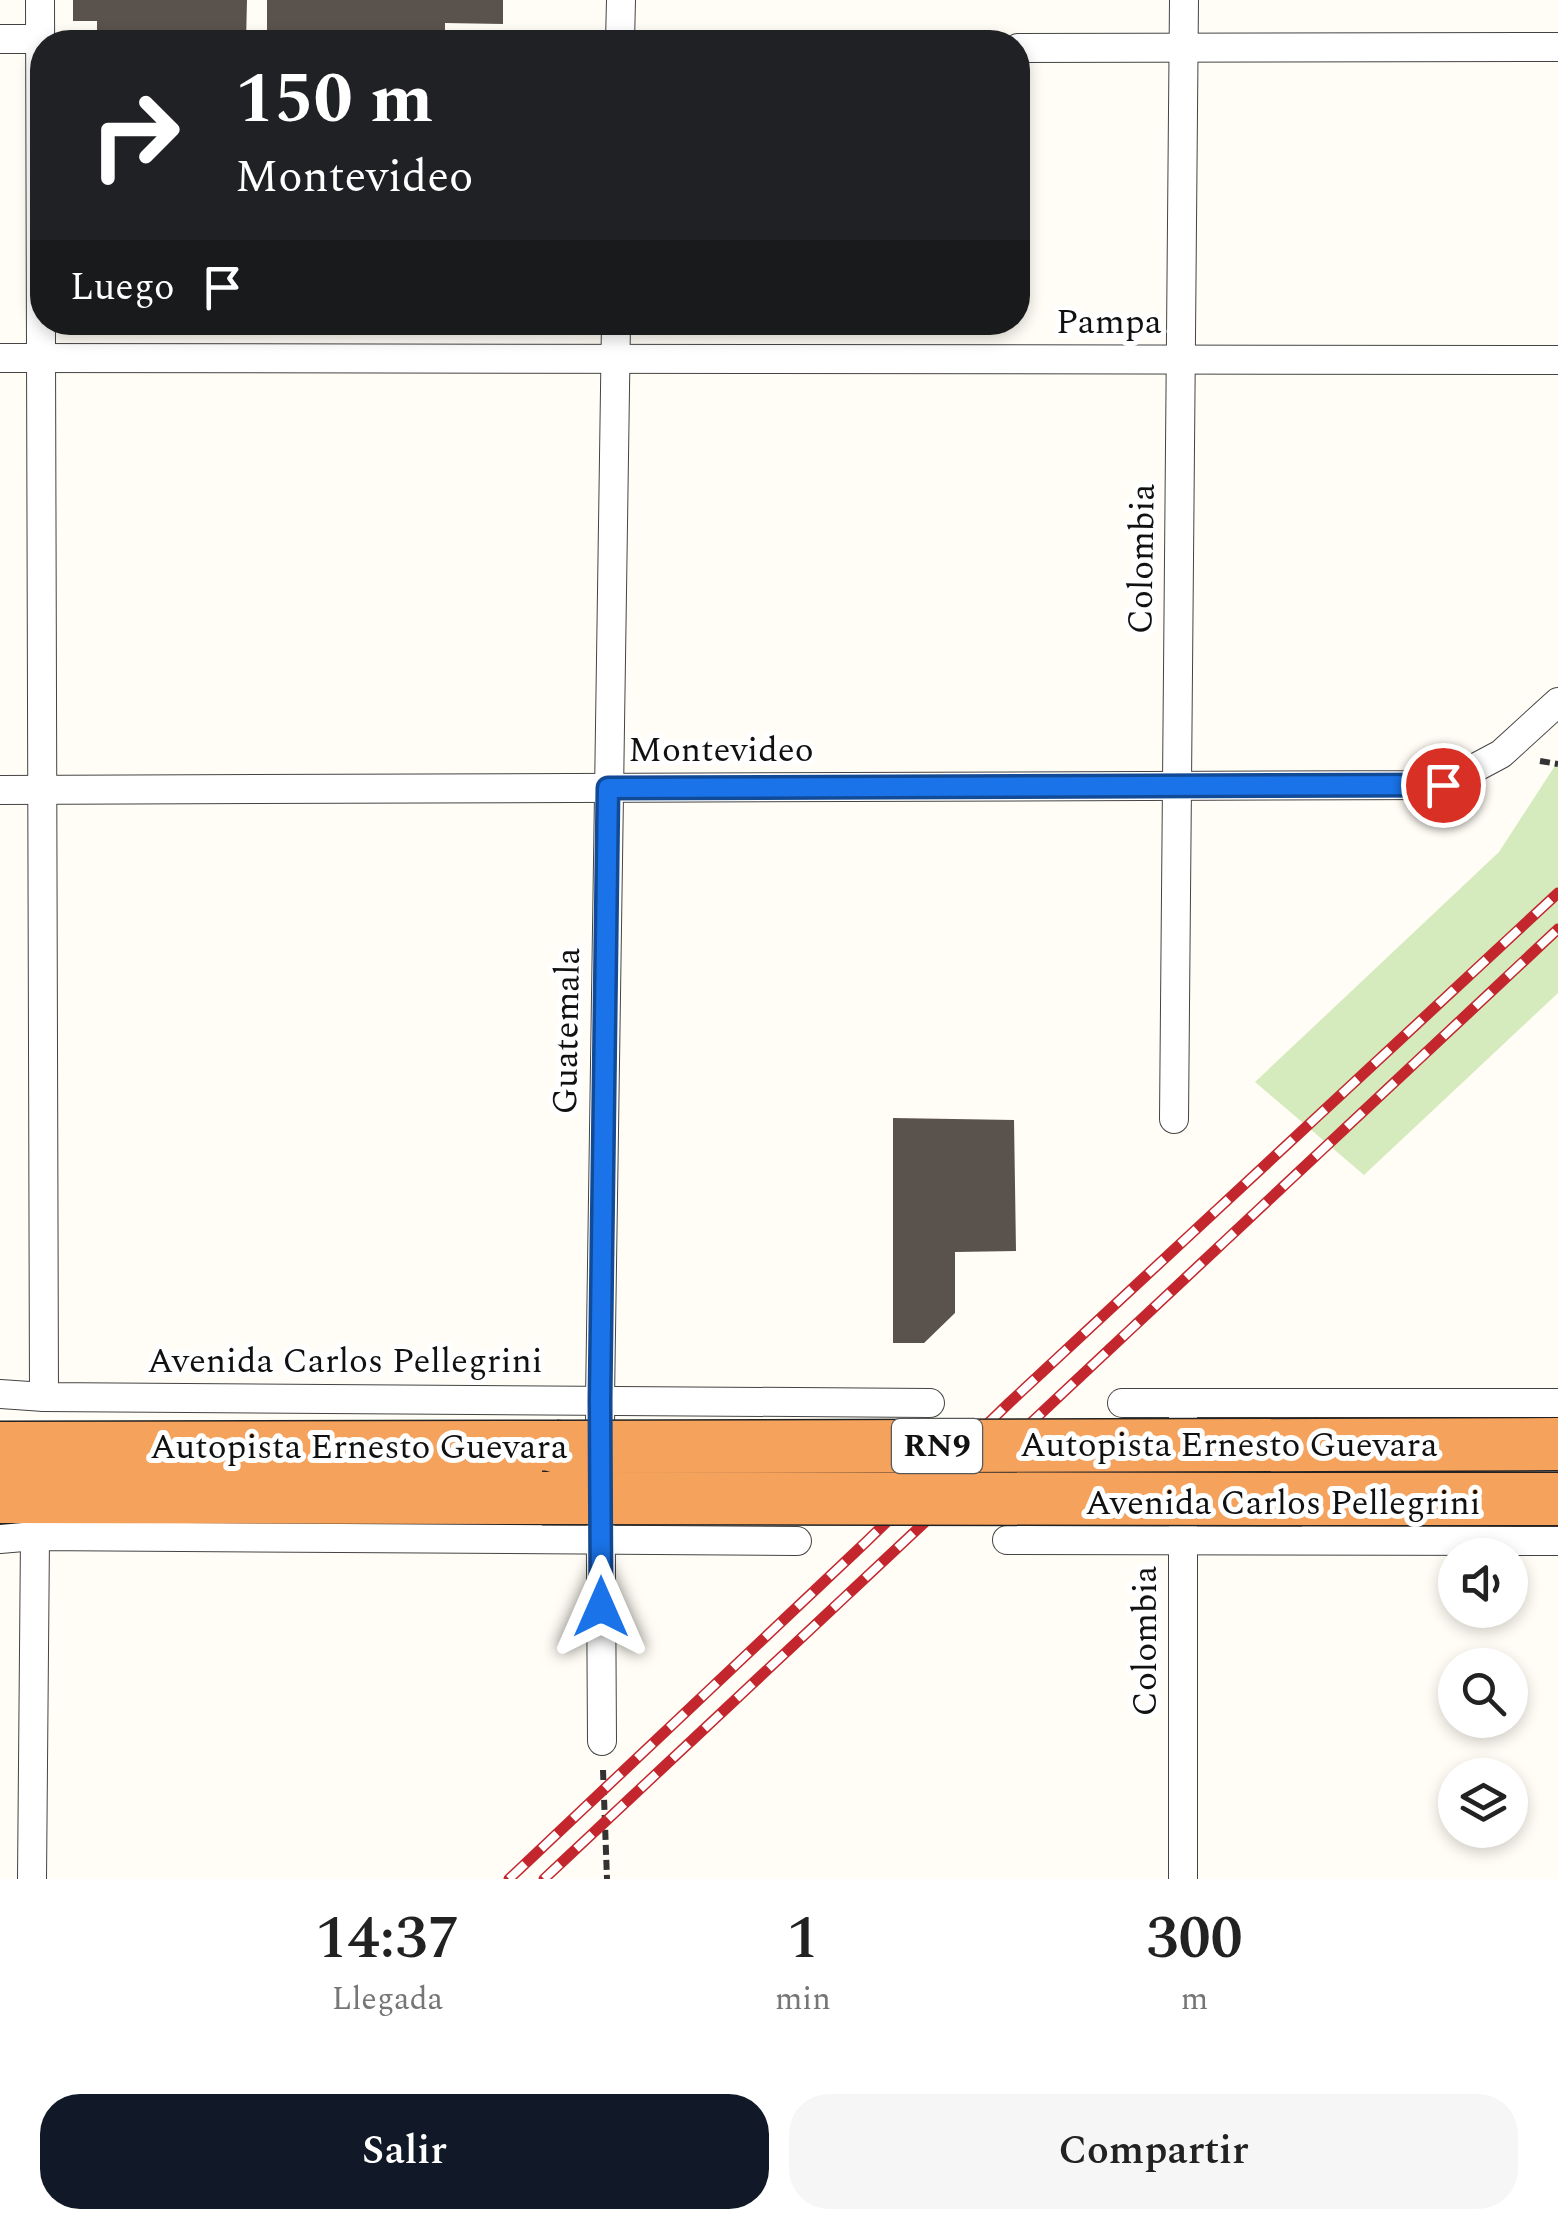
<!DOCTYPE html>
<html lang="es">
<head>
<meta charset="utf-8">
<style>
	:root { --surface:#fff; --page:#f6f6f6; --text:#222; --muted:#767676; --accent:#111827 }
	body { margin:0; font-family:Spectral,serif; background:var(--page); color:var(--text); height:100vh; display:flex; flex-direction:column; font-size:38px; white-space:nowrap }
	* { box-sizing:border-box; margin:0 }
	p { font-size:32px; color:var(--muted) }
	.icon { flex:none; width:55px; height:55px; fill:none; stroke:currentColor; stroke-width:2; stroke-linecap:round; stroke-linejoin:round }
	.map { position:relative; height:1879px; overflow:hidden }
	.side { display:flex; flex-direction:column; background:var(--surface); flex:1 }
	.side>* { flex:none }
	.guide { position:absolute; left:30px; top:30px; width:1000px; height:305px; border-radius:40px; box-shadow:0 5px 15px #0003; background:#202124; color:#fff; overflow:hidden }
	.fabs { position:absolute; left:1438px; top:1538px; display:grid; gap:20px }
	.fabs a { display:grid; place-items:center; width:90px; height:90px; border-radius:50%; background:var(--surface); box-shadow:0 5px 15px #0003; font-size:50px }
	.pin { position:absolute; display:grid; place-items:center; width:85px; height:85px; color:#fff; margin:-42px; border:5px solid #fff; border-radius:50%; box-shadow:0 2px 10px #0007 }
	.me { position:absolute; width:110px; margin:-55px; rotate:0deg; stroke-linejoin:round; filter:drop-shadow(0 0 8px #0008) }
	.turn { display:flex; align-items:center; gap:35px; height:210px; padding:0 40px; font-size:45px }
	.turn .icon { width:130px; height:130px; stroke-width:2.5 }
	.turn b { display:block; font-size:70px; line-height:85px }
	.then { display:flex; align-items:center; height:95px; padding:0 40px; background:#0003; gap:20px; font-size:38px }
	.eta { display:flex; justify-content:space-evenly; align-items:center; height:170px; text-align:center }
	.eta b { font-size:60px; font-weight:600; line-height:70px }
	.action { display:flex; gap:20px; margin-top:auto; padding:20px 40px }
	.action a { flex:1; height:115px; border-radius:40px; background:var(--accent); color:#fff; font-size:40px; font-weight:600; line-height:115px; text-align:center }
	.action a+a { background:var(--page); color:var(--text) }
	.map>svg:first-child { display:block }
	.green { fill:#d5ebbd }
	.building { fill:#5a524d }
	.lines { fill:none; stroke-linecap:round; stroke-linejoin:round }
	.minor-casing { stroke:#444; stroke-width:30 }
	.motorway-casing { stroke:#222; stroke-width:55 }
	.path { stroke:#333; stroke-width:6; stroke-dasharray:10 5; stroke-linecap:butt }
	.minor { stroke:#fff; stroke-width:28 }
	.motorway { stroke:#f5a25d; stroke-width:52 }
	.rail-casing { stroke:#c4262e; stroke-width:11 }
	.rail { stroke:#fff; stroke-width:8; stroke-dasharray:22; stroke-linecap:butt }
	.motorway-bridge-casing { stroke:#222; stroke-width:55; stroke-linecap:butt }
	.motorway-bridge { stroke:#f5a25d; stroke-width:52 }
	.route-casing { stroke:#114b97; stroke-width:25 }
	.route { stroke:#1a73e8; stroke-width:18 }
	.labels { text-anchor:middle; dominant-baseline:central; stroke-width:10; stroke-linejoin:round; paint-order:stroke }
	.shield { fill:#fff; stroke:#585858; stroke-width:2.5 }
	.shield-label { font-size:32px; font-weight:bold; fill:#111 }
	.street-label { font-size:35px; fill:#111; stroke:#fff }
</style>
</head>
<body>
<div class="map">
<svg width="1558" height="1879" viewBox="0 0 1558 1879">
	<rect width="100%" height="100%" fill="#fffdf5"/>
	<polygon class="green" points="1558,761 1558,993 1364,1175 1255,1082 1499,852"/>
	<g class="building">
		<polygon points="73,0 247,0 246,42 97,42 97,21 73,21"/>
		<polygon points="267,0 503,0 503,24 445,23 445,42 267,42"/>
		<polygon points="893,1118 1014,1120 1016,1251 955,1252 955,1313 924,1343 893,1343"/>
	</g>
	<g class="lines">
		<defs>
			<g id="minor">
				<polyline points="40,0 44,1397"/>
				<polyline points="0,39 40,39"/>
				<polyline points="620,42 621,0"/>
				<polyline points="1018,48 1558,47"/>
				<polyline points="0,358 1558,360"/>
				<polyline points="0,790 1443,785 1501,754 1558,702"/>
				<polyline points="1174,1119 1184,0"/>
				<polyline points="0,1394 44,1397 930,1403"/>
				<polyline points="1122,1403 1558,1403"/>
				<polyline points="1183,1457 1183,1404"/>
				<polyline points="1183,1525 1183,1879"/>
				<polyline points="0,1539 35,1536 797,1541"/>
				<polyline points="1007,1540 1558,1541"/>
				<polyline points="602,1741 600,1400 616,322"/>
				<polyline points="32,1879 35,1536"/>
			</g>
			<g id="motorway">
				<polyline points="1318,1445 1558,1444"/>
				<polyline points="0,1448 557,1447"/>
				<polyline points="0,1497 542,1498"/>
				<polyline points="1302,1499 1558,1499"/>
			</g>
		</defs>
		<use href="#minor" class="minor-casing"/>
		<use href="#motorway" class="motorway-casing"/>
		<g class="path">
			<polyline points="1540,761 1558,764"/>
			<polyline points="603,1770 607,1879"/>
		</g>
		<use href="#minor" class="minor"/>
		<use href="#motorway" class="motorway"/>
		<defs>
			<g id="rail">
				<polyline points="509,1879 867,1541 1009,1403 1558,893"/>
				<polyline points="544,1879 1558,929"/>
			</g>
		</defs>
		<use href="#rail" class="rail-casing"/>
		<use href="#rail" class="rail"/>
		<defs>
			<g id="motorway-bridge">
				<polyline points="557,1447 1318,1445"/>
				<polyline points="542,1498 1302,1499"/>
			</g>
		</defs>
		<use href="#motorway-bridge" class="motorway-bridge-casing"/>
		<use href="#motorway-bridge" class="motorway-bridge"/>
	</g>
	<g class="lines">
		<defs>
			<polyline id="route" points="601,1607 600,1400 608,788 1443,785"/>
		</defs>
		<use href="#route" class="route-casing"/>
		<use href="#route" class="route"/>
	</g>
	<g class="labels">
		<rect class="shield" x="892" y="1419" width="90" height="54" rx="8"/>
		<g class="shield-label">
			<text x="937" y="1446">RN9</text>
		</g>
		<g class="street-label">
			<text x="1109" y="322">Pampa</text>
			<text transform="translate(1142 559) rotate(-89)">Colombia</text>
			<text x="721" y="750">Montevideo</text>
			<text transform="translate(567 1031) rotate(-89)">Guatemala</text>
			<text x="345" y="1361">Avenida Carlos Pellegrini</text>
			<text x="1229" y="1445">Autopista Ernesto Guevara</text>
			<text x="359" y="1447">Autopista Ernesto Guevara</text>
			<text x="1283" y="1503">Avenida Carlos Pellegrini</text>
			<text transform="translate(1145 1641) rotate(-90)">Colombia</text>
		</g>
	</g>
</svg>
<div class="fabs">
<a><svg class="icon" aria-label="sound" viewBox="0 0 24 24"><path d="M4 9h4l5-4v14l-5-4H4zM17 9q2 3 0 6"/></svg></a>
<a><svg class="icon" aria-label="search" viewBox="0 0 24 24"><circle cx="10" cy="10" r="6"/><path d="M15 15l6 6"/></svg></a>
<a><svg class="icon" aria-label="layers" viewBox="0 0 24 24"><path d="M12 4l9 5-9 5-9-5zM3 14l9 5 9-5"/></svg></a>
</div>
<div class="pin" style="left:1443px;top:785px;background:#d93025"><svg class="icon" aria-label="arrive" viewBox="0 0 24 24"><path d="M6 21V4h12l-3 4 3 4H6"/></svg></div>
<svg class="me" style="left:601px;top:1607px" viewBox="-20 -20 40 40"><path d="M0-17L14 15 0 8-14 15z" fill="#1a73e8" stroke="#fff" stroke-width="4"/></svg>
<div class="guide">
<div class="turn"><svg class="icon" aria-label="right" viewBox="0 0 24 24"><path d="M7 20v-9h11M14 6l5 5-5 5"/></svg><div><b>150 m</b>Montevideo</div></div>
<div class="then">Luego<svg class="icon" aria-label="arrive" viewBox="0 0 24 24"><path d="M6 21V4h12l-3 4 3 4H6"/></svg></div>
</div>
</div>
<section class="side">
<div class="eta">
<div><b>14:37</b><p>Llegada</p></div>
<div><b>1</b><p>min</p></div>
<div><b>300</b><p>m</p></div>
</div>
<div class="action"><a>Salir</a><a>Compartir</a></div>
</section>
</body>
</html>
